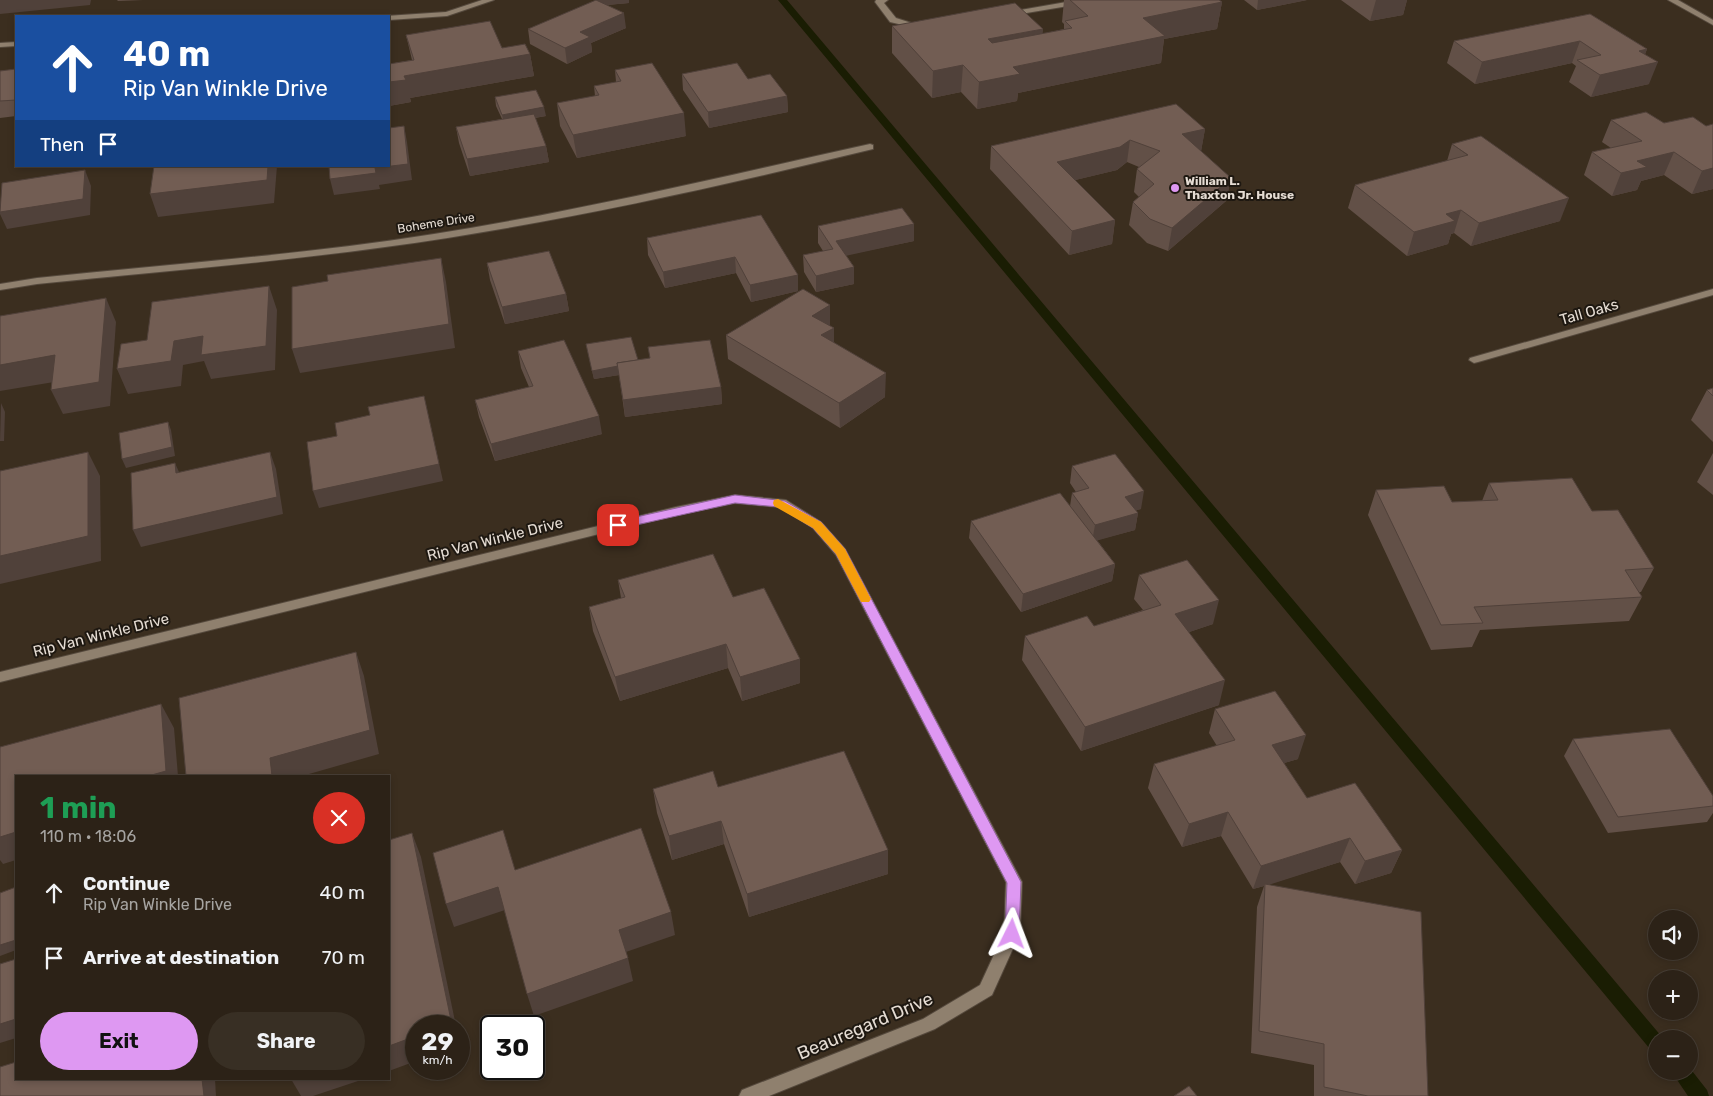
<!DOCTYPE html>
<html lang="en">
<head>
<meta charset="utf-8">
<style>
	:root { --surface:#2c2217; --page:#382f24; --text:#f1f3f6; --muted:#a6a4a1; --line:#483f36; --accent:#de98f2 }
	body { margin:0; font-family:Rubik,sans-serif; background:var(--page); color:var(--text); height:100vh; display:flex; flex-direction:column; font-size:19px; white-space:nowrap }
	* { box-sizing:border-box; margin:0 }
	p { font-size:16px; color:var(--muted) }
	.icon { flex:none; width:28px; height:28px; fill:none; stroke:currentColor; stroke-width:2; stroke-linecap:round; stroke-linejoin:round }
	.map { position:relative; flex:1; overflow:hidden }
	.sheet { position:absolute; left:15px; top:775px; width:375px; height:305px; display:flex; flex-direction:column; background:var(--surface); border-radius:0px; box-shadow:0 2px 8px #0003,0 0 0 1px var(--line) }
	.sheet>* { flex:none }
	.top-card { position:absolute; left:15px; top:15px; width:375px; height:152px; border-radius:0px; box-shadow:0 2px 8px #0003,0 0 0 1px var(--line); background:#1a4fa0; color:#fff; overflow:hidden }
	.fabs { position:absolute; left:1648px; top:910px; display:grid; gap:10px }
	.fabs a { display:grid; place-items:center; width:50px; height:50px; border-radius:50%; background:var(--surface); box-shadow:0 2px 8px #0003,0 0 0 1px var(--line); font-size:25px }
	.speed { position:absolute; left:405px; top:1015px; display:flex; gap:10px; font-size:25px; font-weight:700; text-align:center }
	.speed>* { display:grid; place-content:center; width:65px; height:65px; border-radius:50%; background:var(--surface); box-shadow:0 2px 8px #0003,0 0 0 1px var(--line); line-height:1 }
	.speed small { font-size:12px; font-weight:400 }
	.speed .limit { border:2px solid #111; border-radius:8px; background:#fff; color:#111 }
	.pin { position:absolute; display:grid; place-items:center; width:42px; height:42px; color:#fff; margin:-21px; border-radius:10px; box-shadow:0 2px 8px #0006 }
	.me { position:absolute; width:55px; margin:-28px; rotate:3deg; stroke-linejoin:round; filter:drop-shadow(0 0 4px #0008) }
	.turn { display:flex; align-items:center; gap:18px; height:105px; padding:0 25px; font-size:22px }
	.turn .icon { width:65px; height:65px; stroke-width:2.5 }
	.turn b { display:block; font-size:35px; line-height:42px }
	.then { display:flex; align-items:center; height:48px; padding:0 25px; background:#0003; gap:10px; font-size:19px }
	.round { display:grid; place-items:center; flex:none; width:52px; height:52px; border-radius:26px; background:var(--page) }
	.summary { display:flex; align-items:center; justify-content:space-between; height:85px; padding:0 25px }
	h1 { font-size:30px; font-weight:700; line-height:38px; color:#1e9e55 }
	.cta { display:flex; gap:10px; margin-top:auto; padding:10px 25px }
	.cta a { flex:1; height:58px; border-radius:30px; background:var(--accent); color:#111; font-size:20px; font-weight:700; line-height:58px; text-align:center }
	.cta a+a { background:var(--page); color:var(--text) }
	ul { padding:0; list-style:none }
	li { display:flex; align-items:center; gap:15px; height:65px; padding:0 25px }
	li div { flex:1 }
	li b { display:block; font-size:19px }
	li em { font-style:normal }
	.map>svg:first-child { display:block }
	.lines { fill:none; stroke-linecap:round; stroke-linejoin:round }
	.stream { fill:#1a1d03; fill-rule:evenodd }
	.minor-casing { stroke:#55493d; stroke-width:2 }
	.minor { fill:#8f806e; fill-rule:evenodd }
	.wall { fill:#625047 }
	.shaded-wall { fill:#50413a }
	.building { fill:#725d53; stroke:#50413a }
	.route { fill:#de98f2; stroke:#90639d }
	.slow { fill:#f59e0b }
	.poi-dot { fill:#de98f2; stroke:#1e1811; stroke-width:2 }
	.labels { text-anchor:middle; dominant-baseline:central; stroke-width:4; stroke-linejoin:round; paint-order:stroke }
	.far-poi-label { font-size:12px; font-weight:bold; fill:#e5dcd3; stroke:#1e1811; text-anchor:start }
	.far-street-label { font-size:12px; fill:#e5dcd3; stroke:#1e1811 }
	.street-label { font-size:15px; fill:#e5dcd3; stroke:#1e1811 }
	.near-street-label { font-size:18px; fill:#e5dcd3; stroke:#1e1811 }
</style>
</head>
<body>
<div class="map">
<svg width="1713" height="1096" viewBox="0 0 1713 1096">
	<rect width="100%" height="100%" fill="#3b2e1f"/>
	<g class="lines">
		<g class="stream">
			<polygon points="778,0 787,0 1662,1037 1663,1039 1656,1039 1656,1051 1650,1049"/>
			<polygon points="1689,1067 1707,1090 1709,1096 1688,1096 1671,1071 1689,1071"/>
		</g>
		<defs>
			<g id="minor">
				<polygon points="482,0 494,0 447,16 389,20 389,16 386,16 446,12"/>
				<polygon points="876,0 888,0 884,3 896,18 924,27 920,29 890,22 875,2"/>
				<polygon points="1078,0 1096,0 1092,2 1009,16 1005,14 1009,12"/>
				<polygon points="1668,0 1678,0 1713,20 1713,25"/>
				<polygon points="16,42 16,46 0,47 0,43"/>
				<path d="M870 144 873 145V149C713 188 548 225 385 247 269 263 153 272 37 284L0 290V284L37 278C169 264 302 255 434 234 580 211 725 176 870 144Z"/>
				<polygon points="1713,289 1713,295 1478,362 1474,363 1469,360 1470,358"/>
				<polygon points="735,495 786,500 821,522 845,549 1022,882 1020,933 992,995 935,1029 769,1096 739,1096 742,1090 923,1019 980,985 1004,933 1006,882 836,555 813,528 779,507 735,503 676,515 0,682 0,672 676,507"/>
			</g>
		</defs>
		<use href="#minor" class="minor-casing"/>
		<use href="#minor" class="minor"/>
	</g>
	<g class="wall">
		<polygon points="117,0 143,0 118,1"/>
		<polygon points="595,0 629,0 629,3 607,5 626,28 591,43 592,52 567,64 530,44 528,29 595,1"/>
		<polygon points="1064,0 1219,0 1222,2 1217,29 1164,39 1161,63 1018,93 1017,101 977,109 961,92 932,98 892,53 892,26 1043,29 1042,34 1064,29 1064,24 1062,22"/>
		<polygon points="1244,0 1307,0 1257,10"/>
		<polygon points="1341,0 1407,0 1403,15 1370,21"/>
		<polygon points="1590,14 1647,49 1645,54 1649,84 1591,97 1569,82 1576,66 1572,63 1475,84 1447,63 1454,41"/>
		<polygon points="406,35 502,48 530,54 534,76 410,98 411,102 389,106 389,64 412,60"/>
		<polygon points="16,69 16,116 0,118 0,71"/>
		<polygon points="615,70 686,136 577,158 560,126 557,103 595,96 594,86 616,82"/>
		<polygon points="682,74 748,79 787,96 788,112 709,128 683,90"/>
		<polygon points="495,97 546,116 535,118 546,146 549,162 470,176 459,143 456,127 502,119 496,106"/>
		<polygon points="1693,117 1713,189 1692,194 1664,175 1641,181 1637,190 1612,196 1584,175 1592,152 1611,148 1602,142 1611,120 1664,123"/>
		<polygon points="1205,129 1201,151 1231,178 1226,201 1168,251 1147,243 1129,225 1133,202 1139,197 1134,192 1137,169 1139,167 1127,162 1117,170 1075,180 1115,220 1112,244 1069,255 990,169 991,146"/>
		<polygon points="1452,144 1560,221 1471,246 1454,233 1451,234 1448,244 1407,256 1348,208 1355,185 1447,161"/>
		<polygon points="761,215 798,291 751,302 736,273 665,288 648,255 647,238"/>
		<polygon points="818,226 914,241 846,255 854,267 854,284 816,292 804,272 803,255 823,251 818,243"/>
		<polygon points="487,263 566,294 569,311 505,324 490,280"/>
		<polygon points="830,326 834,328 834,343 885,397 840,428 728,359 726,335"/>
		<polygon points="586,344 638,360 721,387 722,404 625,417 619,375 594,379"/>
		<polygon points="518,351 602,434 495,461 479,417 475,400 529,387 521,368"/>
		<polygon points="1713,388 1713,442 1691,420 1707,390"/>
		<polygon points="1713,453 1713,495 1697,482"/>
		<polygon points="1072,466 1141,509 1136,510 1138,513 1135,530 1097,540 1115,564 1112,581 1021,612 969,538 971,521 1070,506 1072,493 1076,492 1070,483"/>
		<polygon points="1489,483 1592,511 1654,568 1641,592 1639,592 1642,597 1629,621 1480,630 1472,647 1431,650 1368,515 1376,490 1452,502 1482,501"/>
		<polygon points="1139,575 1213,624 1189,632 1219,705 1081,751 1022,660 1025,636 1094,626 1143,610 1134,599"/>
		<polygon points="618,580 733,597 800,683 742,701 728,668 620,701 593,631 589,607 621,598"/>
		<polygon points="1215,709 1298,759 1284,763 1307,798 1402,850 1391,873 1355,884 1340,862 1269,884 1428,1096 1314,1096 1314,1065 1251,1053 1257,907 1264,886 1253,889 1221,836 1182,847 1148,788 1154,764 1217,746 1209,733"/>
		<polygon points="1573,739 1713,796 1713,813 1707,822 1608,833 1564,756"/>
		<polygon points="718,787 888,874 749,917 724,844 672,860 657,813 653,789"/>
	</g>
	<g class="shaded-wall">
		<polygon points="0,0 91,0 90,5 0,14"/>
		<polygon points="595,0 629,0 629,3 596,6"/>
		<polygon points="1258,0 1307,0 1257,10"/>
		<polygon points="1376,0 1407,0 1403,15 1370,21"/>
		<polygon points="1222,2 1217,29 1164,39 1161,63 1018,93 1017,101 977,109 979,82 1013,67 1143,18"/>
		<polygon points="624,13 626,28 591,43 592,52 567,64 565,48 580,32"/>
		<polygon points="1043,29 1040,56 987,67 988,39"/>
		<polygon points="1580,41 1572,63 1475,84 1482,62"/>
		<polygon points="1647,49 1641,66 1658,62 1649,84 1591,97 1600,75 1639,51"/>
		<polygon points="530,54 534,76 410,98 411,102 389,106 389,82 404,76"/>
		<polygon points="963,65 961,92 932,98 933,71"/>
		<polygon points="787,96 788,112 709,128 708,112"/>
		<polygon points="544,107 546,116 504,123 502,115"/>
		<polygon points="684,113 686,136 577,158 573,135"/>
		<polygon points="404,126 407,142 412,180 379,185 380,189 334,195 330,179 375,168"/>
		<polygon points="1205,129 1201,152 1182,134"/>
		<polygon points="1130,140 1127,162 1117,170 1055,185 1057,162"/>
		<polygon points="546,146 549,162 470,176 467,159"/>
		<polygon points="1674,152 1664,175 1641,181 1637,190 1612,196 1621,173 1637,161"/>
		<polygon points="268,166 277,166 274,203 158,217 150,194"/>
		<polygon points="1713,168 1713,189 1692,194 1702,171"/>
		<polygon points="85,170 91,186 90,215 7,229 0,214 0,212"/>
		<polygon points="1231,178 1226,201 1168,251 1172,228"/>
		<polygon points="1569,198 1560,221 1471,246 1479,223"/>
		<polygon points="1461,210 1454,233 1451,234 1448,244 1407,256 1414,232 1446,214"/>
		<polygon points="1115,220 1112,244 1069,255 1072,231"/>
		<polygon points="914,224 914,241 836,258 836,241"/>
		<polygon points="735,257 736,273 665,288 663,272"/>
		<polygon points="441,258 446,282 455,348 300,373 292,349"/>
		<polygon points="854,267 854,284 816,292 816,276"/>
		<polygon points="798,275 798,291 751,302 750,285"/>
		<polygon points="269,286 277,310 275,370 211,379 204,361 183,365 181,386 128,394 117,369 174,341"/>
		<polygon points="566,294 569,311 505,324 502,307"/>
		<polygon points="106,298 116,322 110,406 63,414 51,390"/>
		<polygon points="830,305 830,329 812,316"/>
		<polygon points="834,328 834,352 821,335"/>
		<polygon points="55,355 66,380 0,391 0,365"/>
		<polygon points="617,366 619,375 594,379 592,371"/>
		<polygon points="886,373 885,397 840,428 839,403"/>
		<polygon points="721,387 722,404 625,417 623,400"/>
		<polygon points="424,396 443,481 319,508 313,491"/>
		<polygon points="1,403 5,412 4,441 0,441"/>
		<polygon points="599,416 602,434 495,461 491,444"/>
		<polygon points="168,422 171,430 175,456 126,468 122,459"/>
		<polygon points="88,452 100,476 101,561 0,584 0,556"/>
		<polygon points="270,452 276,469 283,514 141,547 133,530"/>
		<polygon points="175,463 183,481 176,473"/>
		<polygon points="1144,491 1141,509 1122,514 1125,497"/>
		<polygon points="1138,513 1135,530 1092,542 1095,525"/>
		<polygon points="1115,564 1112,581 1021,612 1023,594"/>
		<polygon points="1219,600 1213,624 1169,639 1175,614"/>
		<polygon points="726,644 728,668 620,701 615,677"/>
		<polygon points="356,652 364,676 379,754 302,776 272,776 270,758"/>
		<polygon points="800,659 800,683 742,701 740,677"/>
		<polygon points="1225,680 1219,705 1081,751 1085,727"/>
		<polygon points="161,704 174,728 178,776 148,776"/>
		<polygon points="1306,735 1298,759 1264,769 1272,745"/>
		<polygon points="1228,812 1221,836 1182,847 1189,824"/>
		<polygon points="721,821 724,844 672,860 669,836"/>
		<polygon points="16,832 16,860 3,864 0,860 0,837"/>
		<polygon points="412,833 421,857 456,1026 447,1026"/>
		<polygon points="1350,838 1340,862 1265,886 1265,884 1264,886 1253,889 1261,866"/>
		<polygon points="888,850 888,874 749,917 747,894"/>
		<polygon points="1402,850 1391,873 1355,884 1365,861"/>
		<polygon points="498,887 505,910 454,927 446,904"/>
		<polygon points="671,912 675,935 623,953 619,930"/>
		<polygon points="16,940 16,950 0,956 0,945"/>
		<polygon points="628,958 633,981 534,1016 527,994"/>
		<polygon points="16,1019 16,1038 0,1043 0,1024"/>
		<polygon points="416,1036 416,1061 389,1071 389,1046"/>
		<polygon points="202,1079 215,1079 216,1096 204,1096"/>
		<polygon points="291,1079 364,1079 313,1096 301,1096"/>
	</g>
	<g class="building">
		<polygon points="596,0 624,13 580,32 590,37 565,48 528,29"/>
		<polygon points="1070,0 1219,0 1222,2 1143,18 1165,36 1013,67 1020,74 979,82 963,65 933,71 892,26 1015,3 1043,29 988,39 992,43 1072,28 1065,21 1088,16"/>
		<polygon points="1590,14 1647,49 1639,51 1658,62 1600,75 1577,60 1601,55 1580,41 1482,62 1454,41"/>
		<polygon points="490,21 502,48 525,44 530,54 404,76 406,80 389,82 389,64 414,60 406,35"/>
		<polygon points="652,63 684,113 573,135 557,103 599,95 594,86 621,81 615,70"/>
		<polygon points="737,63 748,79 770,74 787,96 708,112 682,74"/>
		<polygon points="16,69 16,100 0,101 0,71"/>
		<polygon points="536,90 544,107 502,115 495,97"/>
		<polygon points="1176,104 1205,129 1182,134 1231,178 1172,228 1150,219 1133,202 1154,184 1137,169 1160,151 1130,140 1120,147 1057,162 1115,220 1072,231 991,146"/>
		<polygon points="1646,112 1664,123 1693,117 1706,126 1713,124 1713,168 1702,171 1674,152 1637,161 1647,167 1621,173 1592,152 1642,141 1611,120"/>
		<polygon points="534,114 546,146 467,159 456,127"/>
		<polygon points="404,126 408,164 375,168 376,173 330,179 329,166 389,166 389,128"/>
		<polygon points="1481,136 1569,198 1479,223 1461,210 1446,214 1455,221 1414,232 1355,185 1468,155 1452,144"/>
		<polygon points="154,166 268,166 267,180 150,194"/>
		<polygon points="85,170 83,199 0,212 2,183"/>
		<polygon points="902,208 914,224 836,241 854,267 816,276 803,255 833,249 818,226"/>
		<polygon points="761,215 798,275 750,285 735,257 663,272 647,238"/>
		<polygon points="549,251 566,294 502,307 487,263"/>
		<polygon points="441,258 449,324 292,349 292,287 328,281 327,275"/>
		<polygon points="269,286 266,346 201,355 203,336 174,341 171,361 117,369 121,344 147,340 152,302"/>
		<polygon points="803,289 830,305 812,316 834,328 821,335 886,373 839,403 726,335"/>
		<polygon points="106,298 99,382 51,390 55,355 0,365 0,316"/>
		<polygon points="631,337 638,360 617,363 618,366 592,371 586,344"/>
		<polygon points="564,340 599,416 491,444 475,400 533,386 518,351"/>
		<polygon points="710,340 721,387 623,400 617,363 650,358 648,347"/>
		<polygon points="1713,388 1713,396 1707,390"/>
		<polygon points="424,396 439,464 313,491 307,442 337,436 335,423 370,415 368,407"/>
		<polygon points="168,422 172,447 122,459 119,433"/>
		<polygon points="88,452 88,536 0,556 0,471"/>
		<polygon points="270,452 277,497 133,530 131,473 175,463 176,473"/>
		<polygon points="1115,454 1144,491 1125,497 1138,513 1095,525 1072,493 1089,488 1072,466"/>
		<polygon points="1572,478 1592,511 1618,510 1654,568 1625,570 1642,597 1474,607 1483,623 1441,625 1376,490 1444,486 1452,502 1498,500 1489,483"/>
		<polygon points="1060,493 1115,564 1023,594 971,521"/>
		<polygon points="713,554 733,597 764,588 800,659 740,677 726,644 615,677 589,607 625,597 618,580"/>
		<polygon points="1187,560 1219,600 1175,614 1225,680 1085,727 1025,636 1087,616 1094,626 1161,605 1139,575"/>
		<polygon points="356,652 370,730 270,758 272,776 186,776 179,698"/>
		<polygon points="1275,691 1306,735 1272,745 1307,798 1355,783 1402,850 1365,861 1350,838 1261,866 1228,812 1189,824 1154,764 1235,740 1215,709"/>
		<polygon points="161,704 166,771 148,776 16,776 16,832 0,837 0,747"/>
		<polygon points="1670,729 1713,796 1713,806 1618,817 1573,739"/>
		<polygon points="844,751 888,850 747,894 721,821 669,836 653,789 713,771 718,787"/>
		<polygon points="641,828 671,912 619,930 628,958 527,994 498,887 446,904 433,853 503,830 515,870"/>
		<polygon points="412,833 452,1025 447,1026 416,1026 416,1036 389,1046 389,840"/>
		<polygon points="1265,884 1421,912 1428,1096 1368,1096 1324,1087 1324,1044 1259,1031"/>
		<polygon points="16,887 16,940 0,945 0,893"/>
		<polygon points="16,959 16,1019 0,1024 0,964"/>
		<polygon points="16,1062 16,1079 202,1079 204,1096 0,1096 0,1067"/>
		<polygon points="1189,1086 1197,1096 1174,1096"/>
	</g>
	<polygon class="route" points="735,495 785,501 821,522 845,549 1021,882 1019,934 1017,938 1012,940 1007,938 1005,934 1007,883 836,554 813,528 779,507 735,503 618,529 613,525 618,521"/>
	<polygon class="slow" points="778,499 821,522 845,549 871,599 869,602 861,602 836,554 813,528 774,506 773,503 774,500"/>
	<circle class="poi-dot" cx="1175" cy="188" r="5"/>
	<g class="labels">
		<g class="far-poi-label">
			<text x="1185" y="181">William L.<tspan x="1185" dy="14">Thaxton Jr. House</tspan></text>
		</g>
		<g class="far-street-label">
			<text transform="translate(436 223) rotate(-9)">Boheme Drive</text>
		</g>
		<g class="street-label">
			<text transform="translate(1589 312) rotate(-16)">Tall Oaks</text>
			<text transform="translate(495 539) rotate(-14)">Rip Van Winkle Drive</text>
			<text transform="translate(101 635) rotate(-14)">Rip Van Winkle Drive</text>
		</g>
		<g class="near-street-label">
			<text transform="translate(865 1026) rotate(-23)">Beauregard Drive</text>
		</g>
	</g>
</svg>
<div class="fabs">
<a><svg class="icon" aria-label="sound" viewBox="0 0 24 24"><path d="M4 9h4l5-4v14l-5-4H4zM17 9q2 3 0 6"/></svg></a>
<a>+</a>
<a>−</a>
</div>
<div class="speed"><div>29<small>km/h</small></div><div class="limit">30</div></div>
<div class="pin" style="left:618px;top:525px;background:#d93025"><svg class="icon" aria-label="arrive" viewBox="0 0 24 24"><path d="M6 21V4h12l-3 4 3 4H6"/></svg></div>
<svg class="me" style="left:1012px;top:934px" viewBox="-20 -20 40 40"><path d="M0-17L14 15 0 8-14 15z" fill="#de98f2" stroke="#fff" stroke-width="4"/></svg>
<div class="top-card">
<div class="turn"><svg class="icon" aria-label="ahead" viewBox="0 0 24 24"><path d="M12 20V5M6 11l6-6 6 6"/></svg><div><b>40 m</b>Rip Van Winkle Drive</div></div>
<div class="then">Then<svg class="icon" aria-label="arrive" viewBox="0 0 24 24"><path d="M6 21V4h12l-3 4 3 4H6"/></svg></div>
</div>
<section class="sheet">
<div class="summary"><div><h1>1 min</h1><p>110 m · 18:06</p></div><a class="round" style="background:#d93025;color:#fff"><svg class="icon" aria-label="close" viewBox="0 0 24 24"><path d="M6 6l12 12M18 6L6 18"/></svg></a></div>
<ul>
<li><svg class="icon" aria-label="ahead" viewBox="0 0 24 24"><path d="M12 20V5M6 11l6-6 6 6"/></svg><div><b>Continue</b><p>Rip Van Winkle Drive</p></div><em>40 m</em></li>
<li><svg class="icon" aria-label="arrive" viewBox="0 0 24 24"><path d="M6 21V4h12l-3 4 3 4H6"/></svg><div><b>Arrive at destination</b></div><em>70 m</em></li>
</ul>
<div class="cta"><a>Exit</a><a>Share</a></div>
</section>
</div>
</body>
</html>
